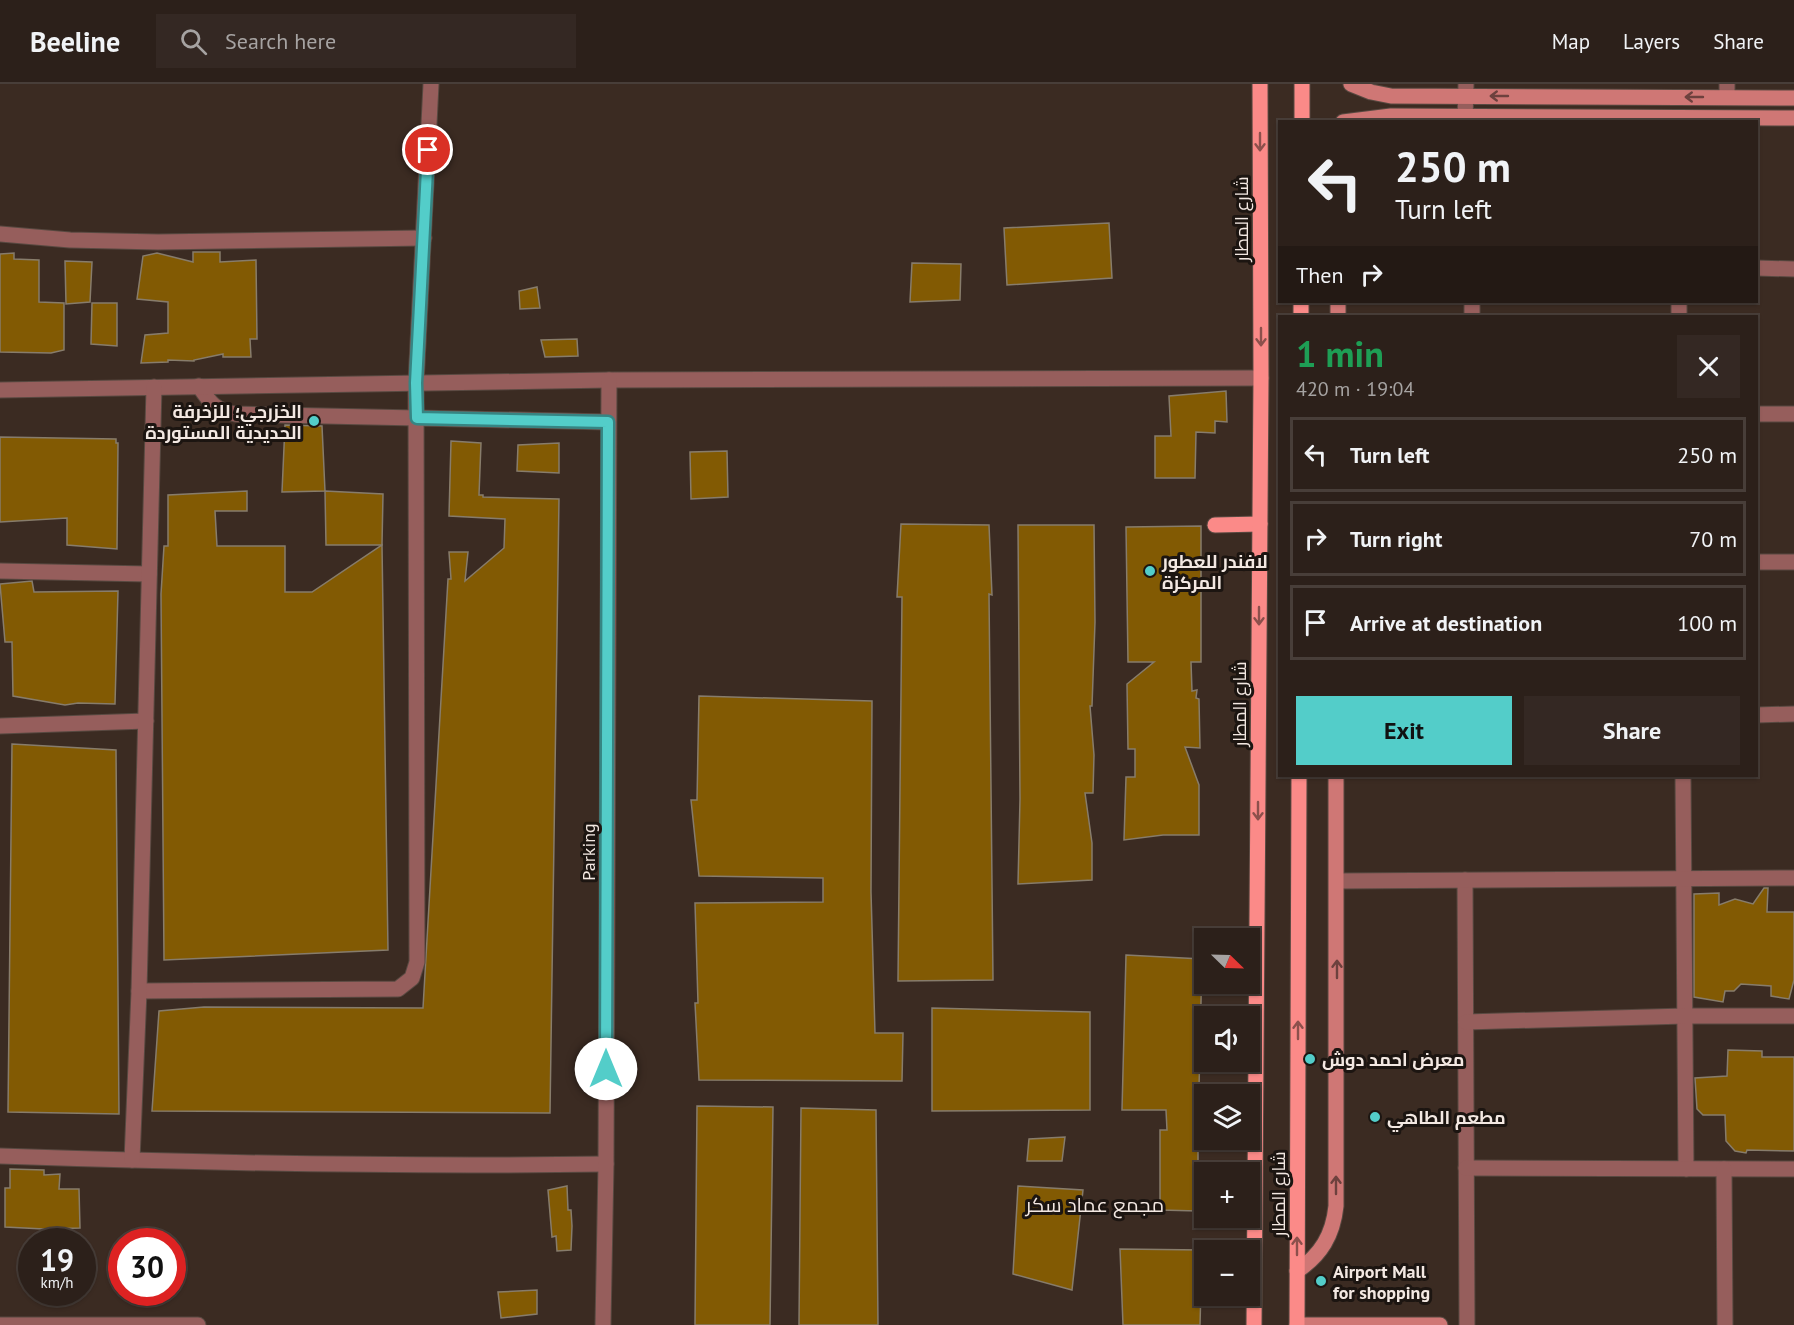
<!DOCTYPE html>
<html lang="en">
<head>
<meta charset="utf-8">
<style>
	:root { --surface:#2c201a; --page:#342823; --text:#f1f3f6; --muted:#a6a3a2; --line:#483e39; --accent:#53cdc9 }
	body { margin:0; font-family:"PT Sans",Cairo,sans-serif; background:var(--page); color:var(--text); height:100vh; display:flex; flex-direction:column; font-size:22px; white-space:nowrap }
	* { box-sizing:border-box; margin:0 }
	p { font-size:20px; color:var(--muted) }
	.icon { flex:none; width:33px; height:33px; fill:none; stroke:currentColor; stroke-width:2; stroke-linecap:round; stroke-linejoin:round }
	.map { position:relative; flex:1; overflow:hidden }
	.drawer { position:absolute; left:1278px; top:231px; width:480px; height:462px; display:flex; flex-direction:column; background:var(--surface); border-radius:0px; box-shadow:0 2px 4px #0004,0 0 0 2px var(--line) }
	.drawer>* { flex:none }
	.top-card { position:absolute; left:1278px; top:36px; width:480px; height:183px; border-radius:0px; box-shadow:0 2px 4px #0004,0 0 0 2px var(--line); background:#2c201a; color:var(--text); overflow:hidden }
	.needle { width:39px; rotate:113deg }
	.fabs { position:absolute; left:1194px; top:844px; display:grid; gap:12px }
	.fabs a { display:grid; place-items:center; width:66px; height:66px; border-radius:0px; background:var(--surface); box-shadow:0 2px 4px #0004,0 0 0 2px var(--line); font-size:30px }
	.speed { position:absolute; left:18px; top:1144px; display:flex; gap:12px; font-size:30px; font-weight:700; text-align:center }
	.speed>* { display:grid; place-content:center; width:78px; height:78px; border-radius:50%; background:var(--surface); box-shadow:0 2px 4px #0004,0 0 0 2px var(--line); line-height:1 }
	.speed small { font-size:15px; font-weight:400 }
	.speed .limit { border:9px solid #d22; background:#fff; color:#111 }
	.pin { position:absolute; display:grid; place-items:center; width:51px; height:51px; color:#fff; margin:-26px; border:3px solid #fff; border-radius:50%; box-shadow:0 2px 6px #0007 }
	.me { position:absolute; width:66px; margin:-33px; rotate:0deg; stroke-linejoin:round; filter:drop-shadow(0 0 4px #0008) }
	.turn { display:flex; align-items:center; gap:21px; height:126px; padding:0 18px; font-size:27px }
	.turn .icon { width:78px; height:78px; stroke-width:2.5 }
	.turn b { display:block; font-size:42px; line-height:51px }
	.then { display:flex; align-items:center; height:57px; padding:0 18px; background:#0003; gap:12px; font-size:22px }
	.round { display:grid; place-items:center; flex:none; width:63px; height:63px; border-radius:0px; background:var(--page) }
	.head { display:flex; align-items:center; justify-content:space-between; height:102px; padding:0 18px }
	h1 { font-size:36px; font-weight:700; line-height:45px; color:#1e9e55 }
	.action { display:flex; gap:12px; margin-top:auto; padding:12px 18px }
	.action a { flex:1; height:69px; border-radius:0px; background:var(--accent); color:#111; font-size:24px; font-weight:700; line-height:69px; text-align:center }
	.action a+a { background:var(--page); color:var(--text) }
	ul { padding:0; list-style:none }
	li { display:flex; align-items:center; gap:18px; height:75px; margin:0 12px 9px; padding:0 6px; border:3px solid var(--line); border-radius:0px }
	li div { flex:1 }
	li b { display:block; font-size:22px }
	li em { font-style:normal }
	header { display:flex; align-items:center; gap:36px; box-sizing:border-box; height:84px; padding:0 30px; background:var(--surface); border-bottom:2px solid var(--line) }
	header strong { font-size:28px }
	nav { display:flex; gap:33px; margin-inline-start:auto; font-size:21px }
	.search { width:420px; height:54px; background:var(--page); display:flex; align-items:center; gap:15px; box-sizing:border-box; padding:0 21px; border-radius:0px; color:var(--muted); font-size:22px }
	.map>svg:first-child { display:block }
	.building { fill:#825a03; stroke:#877c6b; stroke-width:1.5 }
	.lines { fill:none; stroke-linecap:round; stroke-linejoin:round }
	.street-casing { stroke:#584941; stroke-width:17 }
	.secondary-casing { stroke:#584941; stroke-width:17 }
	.primary-casing { stroke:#584941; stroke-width:17 }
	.street { stroke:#965e5c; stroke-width:15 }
	.secondary { stroke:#cf7775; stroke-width:15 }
	.primary { stroke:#fb8a88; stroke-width:15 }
	.oneway { stroke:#6d413e }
	.oneway2 { stroke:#8c504c }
	.route-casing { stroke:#368583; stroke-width:15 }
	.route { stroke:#53cdc9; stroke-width:10 }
	.poi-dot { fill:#53cdc9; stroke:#1c1511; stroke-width:2 }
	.labels { text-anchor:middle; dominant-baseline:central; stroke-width:6; stroke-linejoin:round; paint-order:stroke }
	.street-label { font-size:18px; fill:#f3e8e2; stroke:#1c1511 }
	.poi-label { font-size:18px; font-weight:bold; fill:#f3e8e2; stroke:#1c1511; text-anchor:start }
	.neighbourhood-label { font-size:20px; fill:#f3e8e2; stroke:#1c1511 }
</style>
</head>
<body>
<header>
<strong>Beeline</strong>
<div class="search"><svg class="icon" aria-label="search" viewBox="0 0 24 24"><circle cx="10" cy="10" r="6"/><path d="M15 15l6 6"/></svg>Search here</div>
<nav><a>Map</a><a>Layers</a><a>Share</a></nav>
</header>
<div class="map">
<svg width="1794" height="1241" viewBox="0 0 1794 1241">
	<rect width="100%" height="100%" fill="#3b2b22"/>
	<g class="building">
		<polygon points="1109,139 1112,194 1007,201 1004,144"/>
		<polygon points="193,168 220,168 220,178 256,176 257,255 250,255 251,273 223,273 223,270 194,276 194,277 168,276 168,278 141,279 145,251 168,249 168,218 137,215 143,172 157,169 193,178"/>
		<polygon points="14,169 14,175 39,176 39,218 64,219 64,266 51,269 0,268 0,170"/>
		<polygon points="65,177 92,178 90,218 66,220"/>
		<polygon points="912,179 961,180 960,216 910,218"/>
		<polygon points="537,203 540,224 520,225 519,207"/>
		<polygon points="92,219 117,219 117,262 91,260"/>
		<polygon points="577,255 578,272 545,273 541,256"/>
		<polygon points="1226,307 1227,338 1215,337 1215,349 1196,348 1195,394 1155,394 1155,352 1171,352 1169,312"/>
		<polygon points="285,341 322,342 325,407 282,408"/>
		<polygon points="0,353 116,355 116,359 118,359 117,465 67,461 67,434 0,438"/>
		<polygon points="451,357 481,359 479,411 483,411 483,413 559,415 550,1029 152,1027 159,927 204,923 423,924 448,495 451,495 449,468 468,468 465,497 504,464 505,435 449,432"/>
		<polygon points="559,359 559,389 517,387 518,361"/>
		<polygon points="727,367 728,413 691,415 690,368"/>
		<polygon points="247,407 247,427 215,427 217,462 285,462 285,508 312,508 382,461 388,866 164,876 161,510 164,462 168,462 168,411"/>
		<polygon points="325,407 383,410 382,461 326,461"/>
		<polygon points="901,440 989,441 992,511 989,510 993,896 898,897 902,513 897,513"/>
		<polygon points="1018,441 1094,441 1095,538 1092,622 1090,622 1094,671 1093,709 1085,709 1092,759 1092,796 1018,800 1020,715"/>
		<polygon points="1201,442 1201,578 1191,578 1192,607 1197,606 1196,614 1199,615 1200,664 1185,663 1199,701 1199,751 1163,751 1124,756 1126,693 1135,693 1135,665 1128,665 1127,600 1154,578 1128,578 1126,443"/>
		<polygon points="32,497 34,508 118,507 115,620 78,619 65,621 13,612 12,558 5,558 0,500"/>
		<polygon points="699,612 872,617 871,808 875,949 903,949 902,997 699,996 695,919 698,919 695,819 823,818 823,794 699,792 691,716 697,716"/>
		<polygon points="12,660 116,666 119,1030 8,1028"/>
		<polygon points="1764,804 1768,804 1767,828 1794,828 1794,896 1789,915 1771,912 1771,902 1741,900 1734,907 1725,907 1723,918 1694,913 1694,810 1719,809 1719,821 1735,815 1753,820"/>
		<polygon points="1126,871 1202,875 1198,1047 1198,1127 1160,1126 1160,1046 1167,1046 1166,1026 1122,1026"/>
		<polygon points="932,924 1090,928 1090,1026 932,1027"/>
		<polygon points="1728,966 1762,967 1762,973 1794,973 1794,1067 1747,1066 1746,1069 1735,1067 1726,1057 1725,1031 1703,1031 1697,1025 1695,994 1727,992"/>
		<polygon points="697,1022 773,1023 770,1241 695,1241"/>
		<polygon points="801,1024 876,1026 878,1241 799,1241"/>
		<polygon points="1065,1053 1062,1077 1027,1077 1029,1055"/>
		<polygon points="10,1085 44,1086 44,1091 60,1090 59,1105 79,1105 80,1144 44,1145 5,1143 5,1104 10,1104"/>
		<polygon points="567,1102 568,1126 571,1126 572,1142 571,1166 557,1167 556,1152 552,1153 548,1106"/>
		<polygon points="1018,1102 1083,1106 1072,1206 1013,1190"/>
		<polygon points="1120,1165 1202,1166 1200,1241 1123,1241"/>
		<polygon points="537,1206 537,1230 501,1234 498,1208"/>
	</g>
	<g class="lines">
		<defs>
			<g id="street">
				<polyline points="1727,13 1727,0"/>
				<polyline points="1465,38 1466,0"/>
				<polyline points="0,150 70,156 158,158 424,154"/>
				<polyline points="1756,184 1794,185"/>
				<polyline points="1472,218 1472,232"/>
				<polyline points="1679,218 1679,232"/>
				<path d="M199 302C210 319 215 326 235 330L608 338"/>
				<polyline points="0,306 609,296 1261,294"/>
				<polyline points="1756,330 1794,330"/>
				<polyline points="1756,478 1794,478"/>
				<polyline points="0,487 149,490"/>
				<polyline points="1756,631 1794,630"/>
				<polyline points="0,642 146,637"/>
				<polyline points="1683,692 1686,1085"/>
				<polyline points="1465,796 1467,1241"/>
				<polyline points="1337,797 1794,794"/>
				<polyline points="139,907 398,905 412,894 417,878 416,299 431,0"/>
				<polyline points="1466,938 1685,932 1794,932"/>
				<path d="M0 1072C202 1079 404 1083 606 1080"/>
				<polyline points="132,1076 139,907 154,303"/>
				<polyline points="1466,1084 1794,1085"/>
				<polyline points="1724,1085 1725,1241"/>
				<polyline points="0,1241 198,1241"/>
				<polyline points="603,1241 606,1080 609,296"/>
			</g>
			<g id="secondary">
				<polyline points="1351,0 1371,8 1391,12 1794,14"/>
				<polyline points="1343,38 1391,32 1794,34"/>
				<polyline points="1338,232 1338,218"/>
				<path d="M1297 1187C1321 1171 1333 1151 1336 1122V692"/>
				<polyline points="1297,1241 1440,1241"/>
			</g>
			<g id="primary">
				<polyline points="1302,38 1302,0"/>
				<polyline points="1301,232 1301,218"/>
				<polyline points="1215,441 1260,440"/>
				<polyline points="1254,1241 1261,294 1260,0"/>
				<polyline points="1297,1241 1299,692"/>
			</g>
		</defs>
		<use href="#street" class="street-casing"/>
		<use href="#secondary" class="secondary-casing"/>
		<use href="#primary" class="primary-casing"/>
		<use href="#street" class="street"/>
		<use href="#secondary" class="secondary"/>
		<use href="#primary" class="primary"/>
	</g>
	<defs><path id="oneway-shaft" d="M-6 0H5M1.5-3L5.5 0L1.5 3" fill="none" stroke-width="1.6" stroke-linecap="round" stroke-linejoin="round" transform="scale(1.5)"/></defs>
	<g class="oneway">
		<use href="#oneway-shaft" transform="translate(1499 12) rotate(-180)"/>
		<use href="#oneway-shaft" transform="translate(1694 13) rotate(-180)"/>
		<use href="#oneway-shaft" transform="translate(1337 885) rotate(-90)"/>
		<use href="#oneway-shaft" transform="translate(1336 1101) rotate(-90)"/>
	</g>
	<g class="oneway2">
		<use href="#oneway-shaft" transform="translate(1260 58) rotate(90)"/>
		<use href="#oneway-shaft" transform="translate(1261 253) rotate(90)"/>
		<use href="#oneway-shaft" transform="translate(1259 532) rotate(90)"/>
		<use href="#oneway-shaft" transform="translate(1258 727) rotate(90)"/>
		<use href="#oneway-shaft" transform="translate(1298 946) rotate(-90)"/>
		<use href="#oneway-shaft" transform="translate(1297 1162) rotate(-90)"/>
	</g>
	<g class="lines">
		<defs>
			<polyline id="route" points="428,66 416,299 417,334 608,338 606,985"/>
		</defs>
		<use href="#route" class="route-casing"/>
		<use href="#route" class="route"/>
	</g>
	<g class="poi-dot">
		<circle cx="314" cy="337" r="6"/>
		<circle cx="1150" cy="487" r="6"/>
		<circle cx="1310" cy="975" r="6"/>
		<circle cx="1375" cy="1033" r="6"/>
		<circle cx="1321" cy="1197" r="6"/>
	</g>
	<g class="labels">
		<g class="street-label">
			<text transform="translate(1241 135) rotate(-90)">شارع المطار</text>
			<text transform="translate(1239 620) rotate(-90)">شارع المطار</text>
			<text transform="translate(588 768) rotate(-90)">Parking</text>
			<text transform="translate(1278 1110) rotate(-90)">شارع المطار</text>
		</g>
		<g class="poi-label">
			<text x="302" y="327" text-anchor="end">الخزرجي؛ للزخرفة<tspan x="302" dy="21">الحديدية المستوردة</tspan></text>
			<text x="1162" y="477">لافندر للعطور<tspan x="1162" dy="21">المركزة</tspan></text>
			<text x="1322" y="975">معرض احمد دوش</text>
			<text x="1387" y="1033">مطعم الطاهي</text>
			<text x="1333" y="1187">Airport Mall<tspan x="1333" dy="21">for shopping</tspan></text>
		</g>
		<g class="neighbourhood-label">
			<text x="1095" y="1121">مجمع عماد سكر</text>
		</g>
	</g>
</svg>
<div class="fabs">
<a><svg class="needle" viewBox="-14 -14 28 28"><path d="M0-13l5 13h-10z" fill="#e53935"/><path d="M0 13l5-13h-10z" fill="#a6a3a2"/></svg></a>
<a><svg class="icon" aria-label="sound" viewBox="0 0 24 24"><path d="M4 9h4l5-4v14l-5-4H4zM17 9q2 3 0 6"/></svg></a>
<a><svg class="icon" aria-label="layers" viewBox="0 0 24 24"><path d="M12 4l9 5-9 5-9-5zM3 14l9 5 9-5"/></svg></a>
<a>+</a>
<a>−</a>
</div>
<div class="speed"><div>19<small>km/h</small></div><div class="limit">30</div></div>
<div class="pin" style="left:428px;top:66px;background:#d93025"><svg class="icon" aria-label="arrive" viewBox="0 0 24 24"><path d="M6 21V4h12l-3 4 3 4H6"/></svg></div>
<svg class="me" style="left:606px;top:985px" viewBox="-20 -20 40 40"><circle r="19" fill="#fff"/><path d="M0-13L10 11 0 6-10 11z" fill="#53cdc9"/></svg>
<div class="top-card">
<div class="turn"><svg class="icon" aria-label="left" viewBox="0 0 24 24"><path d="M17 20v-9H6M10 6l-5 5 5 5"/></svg><div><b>250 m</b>Turn left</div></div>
<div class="then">Then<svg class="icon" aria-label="right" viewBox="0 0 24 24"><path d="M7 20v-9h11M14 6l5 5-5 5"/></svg></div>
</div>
<section class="drawer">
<div class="head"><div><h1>1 min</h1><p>420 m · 19:04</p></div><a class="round"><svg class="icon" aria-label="close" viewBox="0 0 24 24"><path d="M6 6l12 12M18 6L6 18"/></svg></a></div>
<ul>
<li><svg class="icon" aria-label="left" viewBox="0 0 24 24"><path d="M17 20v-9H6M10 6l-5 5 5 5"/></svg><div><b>Turn left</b></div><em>250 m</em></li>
<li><svg class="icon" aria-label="right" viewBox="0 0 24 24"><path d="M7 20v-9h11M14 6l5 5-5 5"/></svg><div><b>Turn right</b></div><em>70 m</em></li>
<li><svg class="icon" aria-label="arrive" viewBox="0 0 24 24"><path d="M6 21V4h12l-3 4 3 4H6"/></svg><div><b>Arrive at destination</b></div><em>100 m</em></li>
</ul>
<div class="action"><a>Exit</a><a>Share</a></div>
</section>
</div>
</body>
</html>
